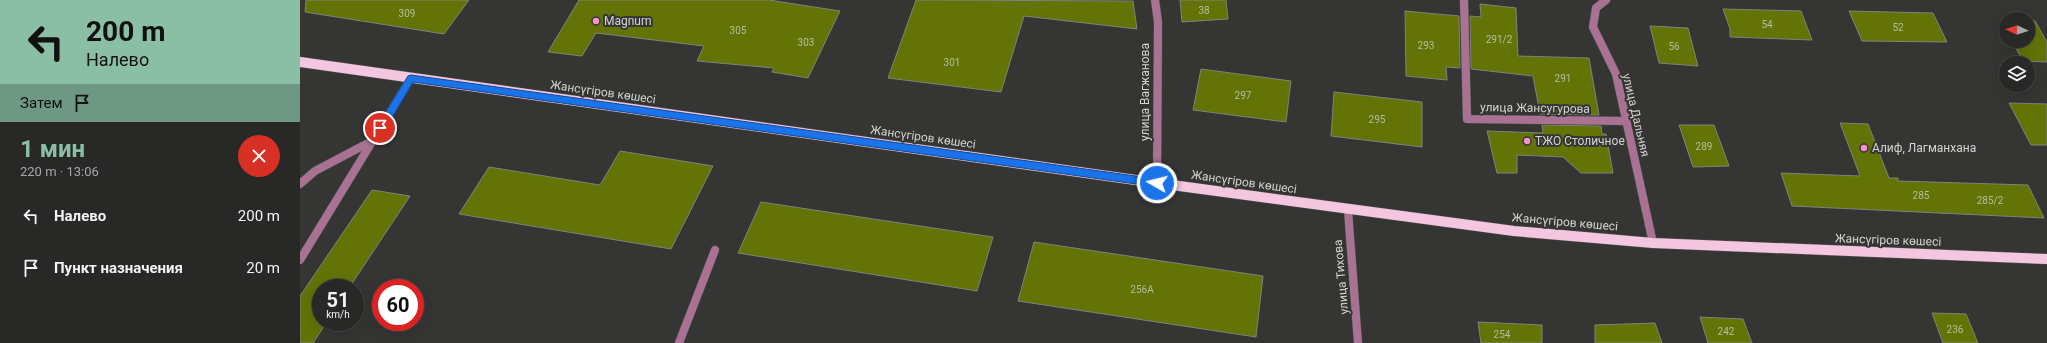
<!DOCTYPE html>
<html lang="ru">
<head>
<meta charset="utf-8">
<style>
	:root { --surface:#282826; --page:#343432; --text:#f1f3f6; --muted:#a5a6a7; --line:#444443; --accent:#8abfa5 }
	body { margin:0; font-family:Roboto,sans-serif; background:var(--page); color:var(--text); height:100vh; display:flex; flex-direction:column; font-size:15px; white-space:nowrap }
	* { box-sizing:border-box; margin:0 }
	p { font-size:13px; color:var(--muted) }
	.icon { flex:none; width:22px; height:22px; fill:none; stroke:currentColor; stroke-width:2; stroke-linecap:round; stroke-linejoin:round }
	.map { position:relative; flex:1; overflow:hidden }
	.details { display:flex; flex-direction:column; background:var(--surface); width:300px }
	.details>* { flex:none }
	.hud { background:#8abfa5; color:#111; overflow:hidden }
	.needle { width:26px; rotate:273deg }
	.fabs { position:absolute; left:1699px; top:12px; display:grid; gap:8px }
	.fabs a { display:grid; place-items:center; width:36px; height:36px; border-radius:50%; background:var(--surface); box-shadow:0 4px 16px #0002,0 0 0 1px var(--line); font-size:20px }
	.speed { position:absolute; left:12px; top:279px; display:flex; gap:8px; font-size:20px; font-weight:700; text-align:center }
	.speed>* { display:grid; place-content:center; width:52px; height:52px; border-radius:50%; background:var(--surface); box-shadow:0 4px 16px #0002,0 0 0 1px var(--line); line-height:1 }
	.speed small { font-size:10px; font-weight:400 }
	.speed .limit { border:6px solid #d22; background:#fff; color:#111 }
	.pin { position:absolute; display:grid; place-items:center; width:34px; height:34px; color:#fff; margin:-17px; border:2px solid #fff; border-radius:50%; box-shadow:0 1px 4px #0007 }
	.me { position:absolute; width:44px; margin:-22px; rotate:278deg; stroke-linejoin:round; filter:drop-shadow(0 0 3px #0008) }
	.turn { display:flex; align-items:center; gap:14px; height:84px; padding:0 20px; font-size:18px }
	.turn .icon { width:52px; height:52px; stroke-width:2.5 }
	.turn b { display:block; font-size:28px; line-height:34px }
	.then { display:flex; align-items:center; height:38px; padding:0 20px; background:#0003; gap:8px; font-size:15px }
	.round { display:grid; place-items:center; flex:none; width:42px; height:42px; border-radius:21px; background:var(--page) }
	.headline { display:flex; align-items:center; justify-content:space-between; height:68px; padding:0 20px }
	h1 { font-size:24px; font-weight:700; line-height:30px; color:var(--accent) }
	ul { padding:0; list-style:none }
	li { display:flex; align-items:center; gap:12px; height:52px; padding:0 20px }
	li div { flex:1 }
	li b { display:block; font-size:15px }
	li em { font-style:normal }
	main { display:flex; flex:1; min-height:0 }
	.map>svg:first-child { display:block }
	.building { fill:#637306; stroke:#81827e }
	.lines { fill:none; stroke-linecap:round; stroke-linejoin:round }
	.street-casing { stroke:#515250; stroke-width:9 }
	.primary-casing { stroke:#515250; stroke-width:11 }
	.street { stroke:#a97292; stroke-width:8 }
	.primary { stroke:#f4c6e0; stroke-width:10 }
	.route { fill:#1a73e8; stroke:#114b97 }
	.poi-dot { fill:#f790ce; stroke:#353633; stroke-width:1.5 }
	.labels { text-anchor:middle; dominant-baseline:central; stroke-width:4; stroke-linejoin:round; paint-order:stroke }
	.number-label { font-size:10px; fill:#b7bc9f }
	.poi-label { font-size:12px; fill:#d3d4d2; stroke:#353633; text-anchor:start }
	.street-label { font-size:12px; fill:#d3d4d2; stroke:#353633 }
</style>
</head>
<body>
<main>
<section class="details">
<div class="hud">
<div class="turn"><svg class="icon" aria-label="left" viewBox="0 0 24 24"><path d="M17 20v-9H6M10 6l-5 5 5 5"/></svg><div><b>200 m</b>Налево</div></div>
<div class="then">Затем<svg class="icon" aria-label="arrive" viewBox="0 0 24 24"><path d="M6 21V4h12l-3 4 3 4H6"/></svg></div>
</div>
<div class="headline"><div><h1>1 мин</h1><p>220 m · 13:06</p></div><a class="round" style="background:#d93025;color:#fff"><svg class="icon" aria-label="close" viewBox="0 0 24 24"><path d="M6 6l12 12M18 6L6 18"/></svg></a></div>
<ul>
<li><svg class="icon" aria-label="left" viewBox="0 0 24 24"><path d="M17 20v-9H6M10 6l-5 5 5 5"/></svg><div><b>Налево</b></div><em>200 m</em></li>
<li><svg class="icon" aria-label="arrive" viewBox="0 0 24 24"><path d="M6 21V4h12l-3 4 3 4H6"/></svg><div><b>Пункт назначения</b></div><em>20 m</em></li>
</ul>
</section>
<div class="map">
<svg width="1747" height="343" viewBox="0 0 1747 343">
	<rect width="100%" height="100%" fill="#353633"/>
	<g class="building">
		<polygon points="6,0 169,0 144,34 5,12"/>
		<polygon points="279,0 469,0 540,11 508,78 472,72 474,68 397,61 404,46 296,33 282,56 248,52"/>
		<polygon points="616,0 833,1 837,29 724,16 701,92 588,78"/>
		<polygon points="880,0 926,0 928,19 882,22"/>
		<polygon points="1180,4 1216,8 1218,56 1289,58 1299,115 1240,114 1233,76 1171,69 1170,16 1181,17"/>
		<polygon points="1423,9 1501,11 1512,40 1430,37 1430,29"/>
		<polygon points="1105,11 1159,16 1160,68 1146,67 1147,80 1106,76"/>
		<polygon points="1549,11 1633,13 1647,42 1562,41"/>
		<polygon points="1728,21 1735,21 1747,42 1747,62 1723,61 1712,41 1728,41"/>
		<polygon points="1350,26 1388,28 1398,66 1359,63"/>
		<polygon points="901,69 991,81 986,122 893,110"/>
		<polygon points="1034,92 1122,102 1122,147 1031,136"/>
		<polygon points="1709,103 1747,104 1747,145 1731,145"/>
		<polygon points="1540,123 1568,124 1589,178 1598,178 1598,181 1728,185 1744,218 1492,206 1481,173 1560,176"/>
		<polygon points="1242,125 1301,126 1302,134 1306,134 1313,173 1281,173 1263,157 1217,155 1217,173 1197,173 1187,131 1243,133"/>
		<polygon points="1379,125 1414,125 1429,166 1393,167"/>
		<polygon points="320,151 413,166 371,249 159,214 189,167 300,185"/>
		<polygon points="72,190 110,196 49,288 21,288 21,322 27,322 13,343 0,343 0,296"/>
		<polygon points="461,202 693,237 677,291 438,253"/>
		<polygon points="734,242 963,276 956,337 718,301"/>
		<polygon points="1632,313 1666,314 1678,343 1643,343"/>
		<polygon points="1400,317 1443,319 1452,343 1408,343"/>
		<polygon points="1178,322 1242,325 1242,343 1181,343"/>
		<polygon points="1355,323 1362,343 1295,343 1295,325"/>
	</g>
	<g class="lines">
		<defs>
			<g id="street">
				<polyline points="855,0 858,22 857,183"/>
				<polyline points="1164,0 1167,119 1325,121"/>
				<polyline points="1306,0 1296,8 1293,27 1316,74 1353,243"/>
				<polyline points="0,184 15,171 72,141"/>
				<polyline points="1048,210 1058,343"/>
				<polyline points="0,260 111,78"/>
				<polyline points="379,343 415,250"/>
			</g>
			<polyline id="primary" points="0,62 857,183 1214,231 1353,243 1747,259"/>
		</defs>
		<use href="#street" class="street-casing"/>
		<use href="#primary" class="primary-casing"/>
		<use href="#street" class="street"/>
		<use href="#primary" class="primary"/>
	</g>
	<polygon class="route" points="111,75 857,179 861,183 857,187 113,82 84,131 77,131 77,126 108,76"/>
	<g class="poi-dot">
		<circle cx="296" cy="21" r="4"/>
		<circle cx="1227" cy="141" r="4"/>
		<circle cx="1564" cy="148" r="4"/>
	</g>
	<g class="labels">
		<g class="number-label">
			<text x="904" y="10">38</text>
			<text x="107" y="13">309</text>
			<text x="1467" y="24">54</text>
			<text x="1598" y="27">52</text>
			<text x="438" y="30">305</text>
			<text x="1199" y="39">291/2</text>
			<text x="506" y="42">303</text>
			<text x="1126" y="45">293</text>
			<text x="1374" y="46">56</text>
			<text x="652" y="62">301</text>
			<text x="1263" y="78">291</text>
			<text x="943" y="95">297</text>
			<text x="1077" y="119">295</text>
			<text x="1404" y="146">289</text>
			<text x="1621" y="195">285</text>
			<text x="1690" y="200">285/2</text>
			<text x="842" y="289">256А</text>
			<text x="1655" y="329">236</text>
			<text x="1426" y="331">242</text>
			<text x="1202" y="334">254</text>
		</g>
		<g class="poi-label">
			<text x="304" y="21">Magnum</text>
			<text x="1235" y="141">ТЖО Столичное</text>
			<text x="1572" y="148">Алиф, Лагманхана</text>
		</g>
		<g class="street-label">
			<text transform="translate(303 92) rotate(8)">Жансүгіров көшесі</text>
			<text transform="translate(845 92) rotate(-90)">улица Вагжанова</text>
			<text transform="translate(1235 108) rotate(1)">улица Жансугурова</text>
			<text transform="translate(1336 115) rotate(77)">улица Дальняя</text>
			<text transform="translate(623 137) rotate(8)">Жансүгіров көшесі</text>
			<text transform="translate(944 182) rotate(8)">Жансүгіров көшесі</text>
			<text transform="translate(1265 222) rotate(5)">Жансүгіров көшесі</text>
			<text transform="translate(1588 240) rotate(2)">Жансүгіров көшесі</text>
			<text transform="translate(1041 277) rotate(-95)">улица Тихова</text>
		</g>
	</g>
</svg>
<div class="fabs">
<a><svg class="needle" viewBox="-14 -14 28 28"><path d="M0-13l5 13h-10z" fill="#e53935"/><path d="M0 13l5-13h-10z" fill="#a5a6a7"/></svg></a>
<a><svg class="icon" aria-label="layers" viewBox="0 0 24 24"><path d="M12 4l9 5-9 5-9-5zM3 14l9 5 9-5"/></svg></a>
</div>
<div class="speed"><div>51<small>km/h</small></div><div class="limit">60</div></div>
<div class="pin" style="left:80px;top:128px;background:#d93025"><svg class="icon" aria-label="arrive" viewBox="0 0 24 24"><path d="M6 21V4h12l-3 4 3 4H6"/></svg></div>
<svg class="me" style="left:857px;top:183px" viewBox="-20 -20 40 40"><circle r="17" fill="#1a73e8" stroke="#fff" stroke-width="3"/><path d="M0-11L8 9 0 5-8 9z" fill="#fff"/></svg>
</div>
</main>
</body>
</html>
